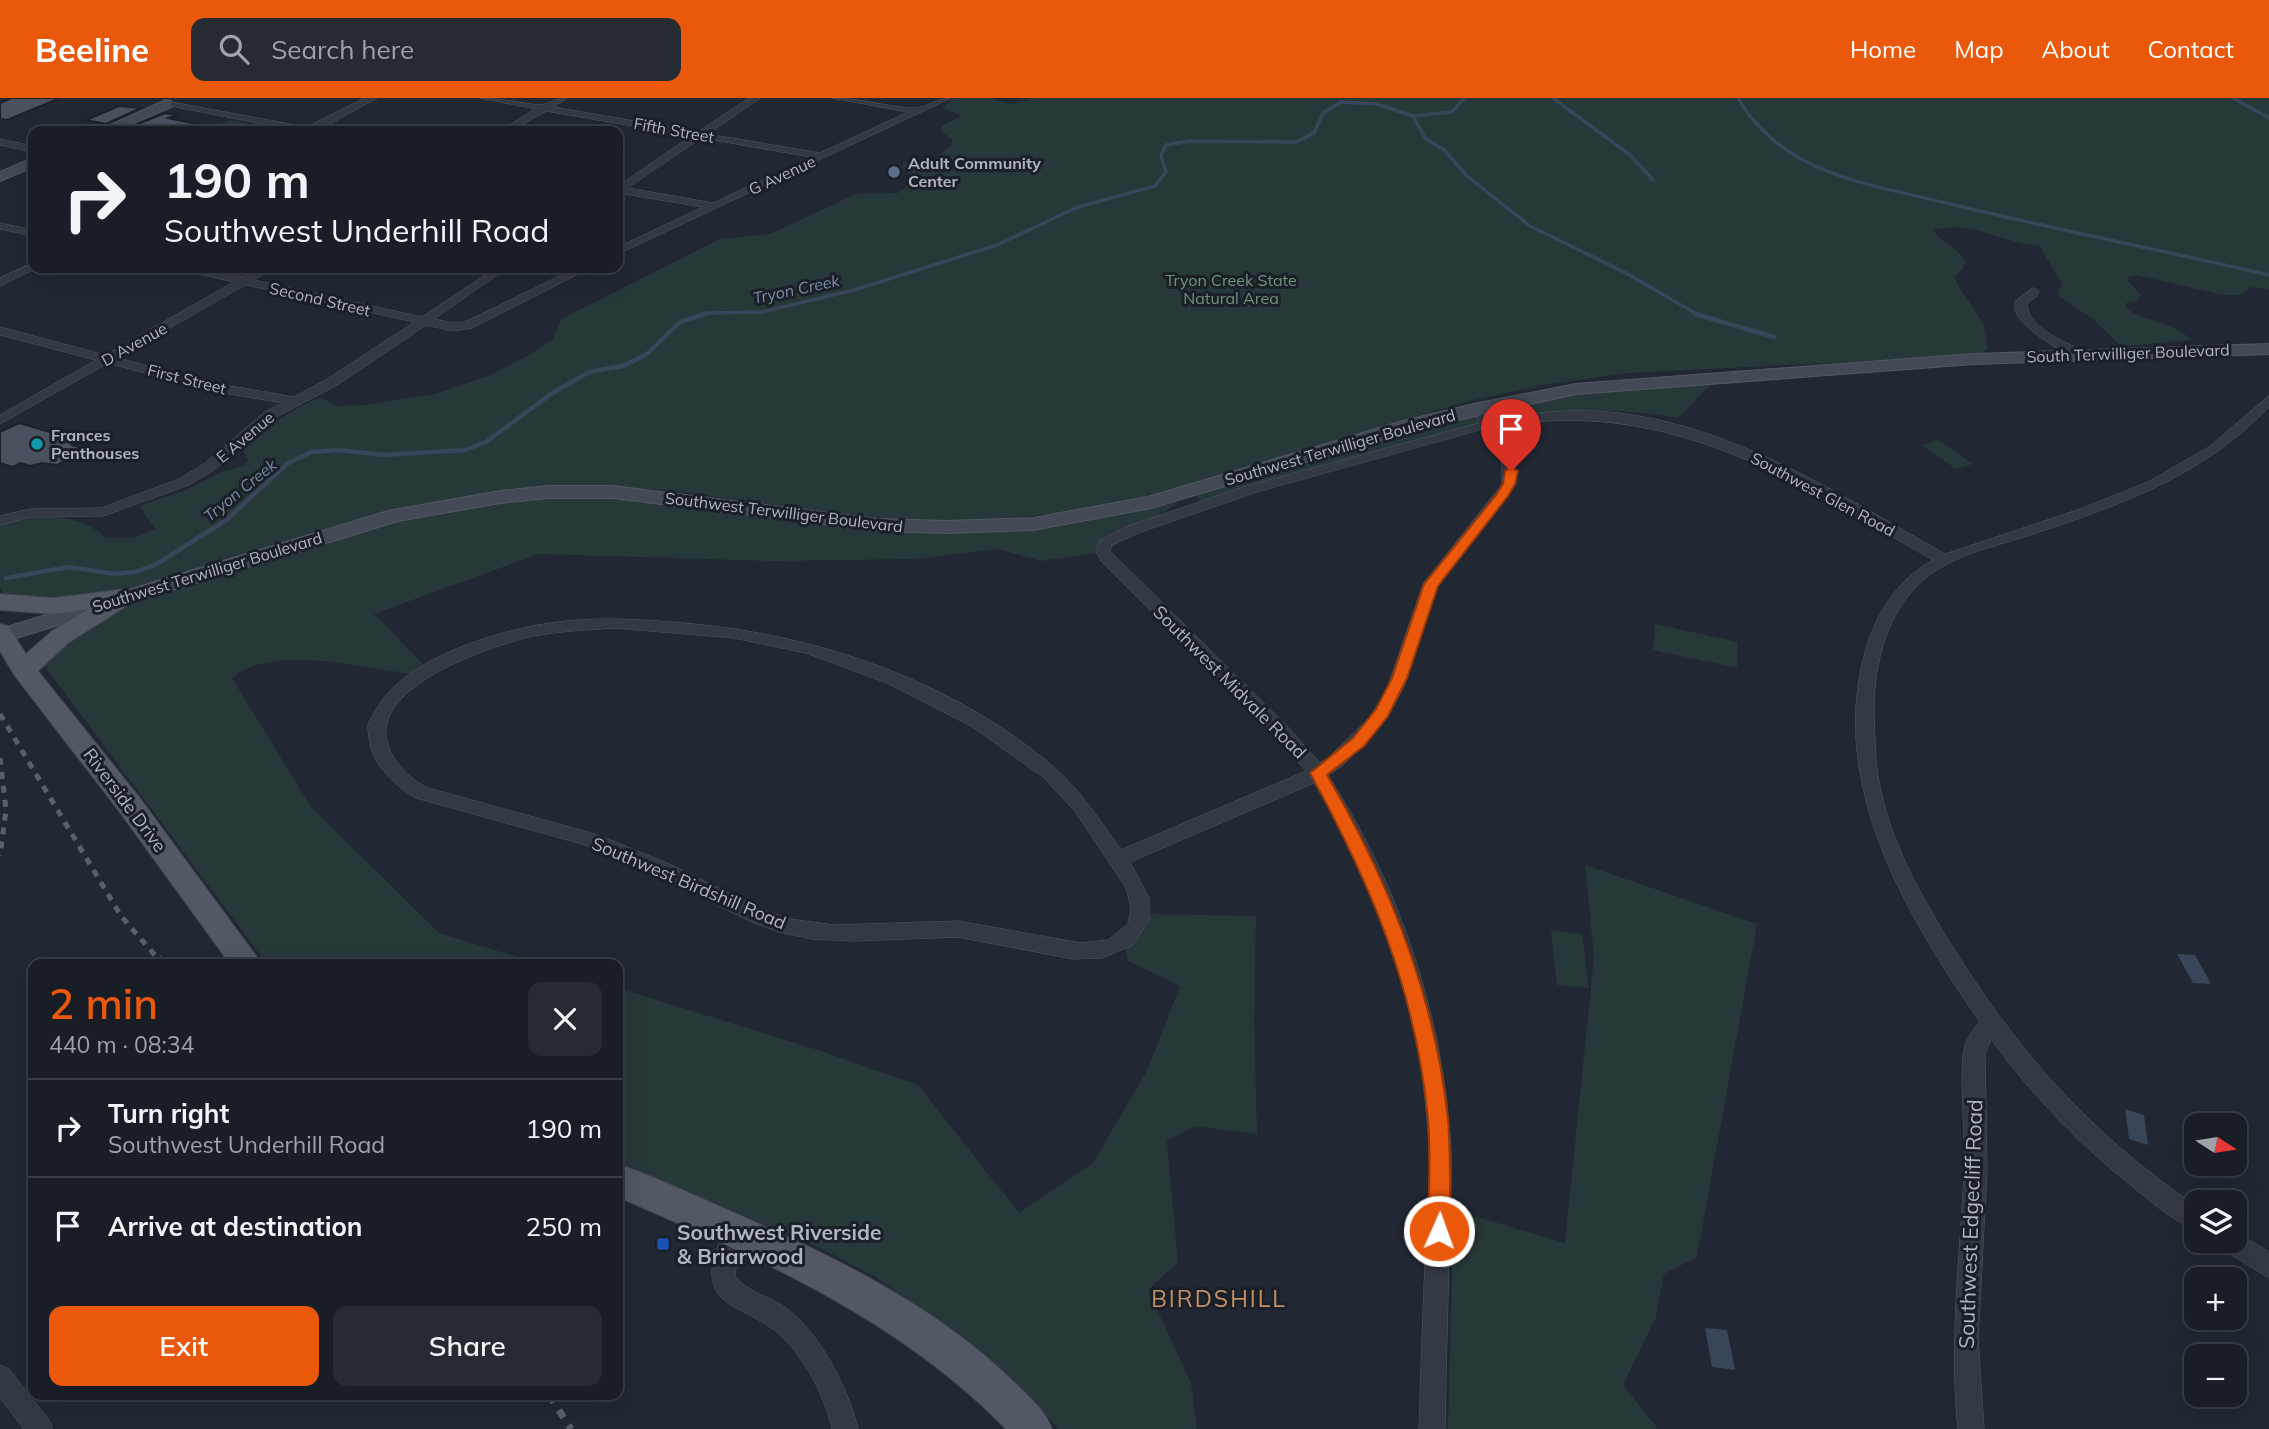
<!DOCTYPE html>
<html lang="en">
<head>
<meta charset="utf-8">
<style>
	:root { --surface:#191e26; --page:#262b32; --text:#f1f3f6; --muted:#9fa2a7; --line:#373c43; --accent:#ea580c }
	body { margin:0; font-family:Mulish,sans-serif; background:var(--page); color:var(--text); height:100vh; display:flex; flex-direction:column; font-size:26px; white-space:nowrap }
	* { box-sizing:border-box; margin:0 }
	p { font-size:23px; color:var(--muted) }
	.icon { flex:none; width:38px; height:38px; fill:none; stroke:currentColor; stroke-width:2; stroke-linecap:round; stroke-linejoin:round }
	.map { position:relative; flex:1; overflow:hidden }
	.sheet { position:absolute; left:28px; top:861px; width:595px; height:441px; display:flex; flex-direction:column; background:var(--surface); border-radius:14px; box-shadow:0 7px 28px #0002,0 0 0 2px var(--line) }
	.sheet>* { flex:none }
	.guide { position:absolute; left:28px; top:28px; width:595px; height:147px; border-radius:14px; box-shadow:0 7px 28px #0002,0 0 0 2px var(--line); background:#191e26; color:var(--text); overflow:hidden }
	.needle { width:46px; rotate:102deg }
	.buttons { position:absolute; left:2184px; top:1015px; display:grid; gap:14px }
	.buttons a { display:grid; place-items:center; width:63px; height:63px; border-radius:14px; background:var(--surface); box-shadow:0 7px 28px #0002,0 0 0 2px var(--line); font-size:35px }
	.pin { position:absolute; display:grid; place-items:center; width:60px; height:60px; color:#fff; margin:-72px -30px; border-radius:50% 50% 50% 0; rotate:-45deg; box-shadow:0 0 7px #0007 }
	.pin .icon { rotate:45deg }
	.me { position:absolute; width:77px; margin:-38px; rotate:2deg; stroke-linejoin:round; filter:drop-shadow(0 0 5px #0008) }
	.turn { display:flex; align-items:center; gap:24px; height:147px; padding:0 21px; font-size:32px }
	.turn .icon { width:91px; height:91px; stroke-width:2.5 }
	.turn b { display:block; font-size:49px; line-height:60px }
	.round { display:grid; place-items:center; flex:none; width:74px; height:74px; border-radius:14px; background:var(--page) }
	.overview { display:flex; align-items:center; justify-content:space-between; height:119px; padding:0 21px }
	h1 { font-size:42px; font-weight:600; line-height:52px; color:var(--accent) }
	.cta { display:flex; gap:14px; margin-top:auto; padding:14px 21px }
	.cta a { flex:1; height:80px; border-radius:14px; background:var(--accent); color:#fff; font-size:28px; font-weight:600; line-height:80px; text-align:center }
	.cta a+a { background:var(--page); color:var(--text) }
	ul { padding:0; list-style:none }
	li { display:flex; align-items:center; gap:21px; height:98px; padding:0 21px; border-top:2px solid var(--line) }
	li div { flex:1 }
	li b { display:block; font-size:26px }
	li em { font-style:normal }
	header { display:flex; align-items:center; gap:42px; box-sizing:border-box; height:98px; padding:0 35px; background:var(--accent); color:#fff }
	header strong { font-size:33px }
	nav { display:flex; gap:38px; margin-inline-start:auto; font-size:24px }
	.search { width:490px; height:63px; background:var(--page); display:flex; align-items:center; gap:18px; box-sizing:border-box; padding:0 24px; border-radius:14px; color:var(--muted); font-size:26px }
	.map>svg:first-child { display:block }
	.green { fill:#273838 }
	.water { fill:#39465a }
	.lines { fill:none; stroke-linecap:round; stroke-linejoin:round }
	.stream-far1 { stroke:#39465a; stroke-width:3.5 }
	.stream { stroke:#39465a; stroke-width:4.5 }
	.building { fill:#4a525f; stroke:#1c212a; stroke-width:2 }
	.street-casing { stroke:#525862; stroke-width:1 }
	.secondary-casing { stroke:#525862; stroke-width:2 }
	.primary-casing { stroke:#3e434d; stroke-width:2 }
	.street { fill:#343a44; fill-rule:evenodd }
	.secondary { fill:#434a56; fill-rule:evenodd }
	.primary { fill:#525964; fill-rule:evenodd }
	.rail-far1 { stroke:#59606c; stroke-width:5; stroke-dasharray:7 7; stroke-linecap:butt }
	.rail { stroke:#59606c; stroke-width:7; stroke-dasharray:9 9; stroke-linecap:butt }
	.route { fill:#ea580c; stroke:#983908; stroke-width:2 }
	.service-dot { fill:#5c6f8a; stroke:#1a1f28; stroke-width:2.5 }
	.culture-dot { fill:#0f9aa8; stroke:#1a1f28; stroke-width:2.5 }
	.transit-dot { fill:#1a4fb4; stroke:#1a1f28; stroke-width:2.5 }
	.labels { text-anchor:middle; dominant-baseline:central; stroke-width:6; stroke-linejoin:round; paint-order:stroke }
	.far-street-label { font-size:16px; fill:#afb5c1; stroke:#1a1f28 }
	.far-poi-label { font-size:16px; font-weight:bold; fill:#afb5c1; stroke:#1a1f28; text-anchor:start }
	.far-park-label { font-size:16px; fill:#70947a; stroke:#1a1f28 }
	.far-water-label { font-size:16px; font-style:italic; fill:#7a8ca6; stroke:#1a1f28 }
	.street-label { font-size:18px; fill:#afb5c1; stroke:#1a1f28 }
	.near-street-label { font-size:21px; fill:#afb5c1; stroke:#1a1f28 }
	.near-poi-label { font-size:21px; font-weight:bold; fill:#afb5c1; stroke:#1a1f28; text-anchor:start }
	.near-neighbourhood-label { font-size:23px; letter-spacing:2px; fill:#c49166; stroke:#1a1f28 }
</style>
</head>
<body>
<header>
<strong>Beeline</strong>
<div class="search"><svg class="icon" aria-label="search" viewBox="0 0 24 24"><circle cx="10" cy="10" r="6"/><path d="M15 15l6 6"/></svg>Search here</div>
<nav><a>Home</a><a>Map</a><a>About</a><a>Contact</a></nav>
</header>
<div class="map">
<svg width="2269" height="1331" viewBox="0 0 2269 1331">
	<rect width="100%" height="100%" fill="#212833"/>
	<g class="green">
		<path d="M954 0H991L1011 6 1032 0H2269V191L2252 189 2240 197H2224L2136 177 2129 178 2128 183 2141 197 2137 203 2126 205V210C2142 223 2178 226 2191 242L2126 248 2120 247 2093 221 2060 199 2058 193 2062 186 2039 147C2007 147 1969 121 1934 132 1941 146 1958 149 1965 163L1963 171 1955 177 1956 184 1983 225 1988 252 1983 253 1985 257 1628 275 1543 287 1465 304 1150 399C1059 419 964 427 871 419 763 409 655 382 547 390 437 397 334 431 229 463 182 477 132 498 82 501 58 503 32 500 7 499L0 490V427C33 415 81 414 106 440H133L156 431 139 408 186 392 224 373 242 369 249 362 243 353C271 328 285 314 321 299L336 308 365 307 436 296 488 278 529 257 553 241 561 221 720 141 770 136 856 96 898 95 905 90 909 76 903 70V65L927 66 953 46 952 41 940 33 942 28 961 18 943 10Z"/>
		<polygon points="230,22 289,33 205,33"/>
		<path d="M1715 282 1678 320C1616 309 1556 310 1494 321L1488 315 1491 310 1598 292Z"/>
		<polygon points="1462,317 1473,320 1480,326 1247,388 1201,404 1195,397"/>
		<polygon points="1938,342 1973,366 1956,371 1922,347"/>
		<path d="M532 400H610L838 429 928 435 1062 426 1180 403 1105 454 1041 463 998 451 915 461 772 463 539 456 374 516 426 569 411 576C364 569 271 546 232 580L311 709 439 835 540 866H267L44 567 47 555 115 511 159 495 379 428 478 407Z"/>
		<polygon points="1655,526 1738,544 1737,570 1653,552"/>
		<polygon points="1585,767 1757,826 1697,1159 1664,1176 1656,1219 1623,1287 1658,1331 1448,1331 1454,1112 1565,1145 1594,859"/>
		<polygon points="1151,816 1256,818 1254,923 1257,1036 1194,1028 1167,1043 1178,1164 1148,1192 1191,1285 1197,1331 1059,1331 1008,1277 967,1242 874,1178 822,1151 618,1064 618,890 821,953 918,987 1019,1115 1093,1065 1148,971 1180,888 1128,863 1125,848 1144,829"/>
		<polygon points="1551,832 1582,836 1589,890 1557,887"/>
	</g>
	<g class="water">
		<polygon points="2177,856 2195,857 2211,886 2193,885"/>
		<polygon points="2125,1011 2144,1017 2148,1047 2129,1041"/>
		<polygon points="1705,1230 1727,1232 1735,1272 1712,1269"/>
	</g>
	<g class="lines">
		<g class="stream-far1">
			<polyline points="1553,0 1630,57 1653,82"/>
			<path d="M1738 0C1752 26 1777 48 1803 62 1846 85 1898 93 1946 105 2053 131 2161 152 2269 177"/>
			<polyline points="2233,0 2269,20"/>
			<polyline points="1413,18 1425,40 1444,52 1467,78 1530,128 1624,174 1700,218"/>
			<polyline points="699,218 708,215 762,214 854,192 997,147 1078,109 1155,88 1166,74 1161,58 1166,47 1189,43 1296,44 1314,35 1323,15 1341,4 1377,6 1413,18 1452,14 1464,0"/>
		</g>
		<g class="stream">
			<polyline points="1695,216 1774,239"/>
			<polyline points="6,480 69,469 115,476 135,474 155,467 225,423 288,365 311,354 338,352 384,357 465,352 486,344 551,296 589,274 623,268 647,256 680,224 705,216"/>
		</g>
	</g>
	<g class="building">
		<polygon points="12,0 60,0 7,22 0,21 0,5"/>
		<polygon points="119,8 141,10 106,26 86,22"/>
		<polygon points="165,15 177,17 168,20 202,27 202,33 145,33 128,30"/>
		<polygon points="19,325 74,341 71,342 77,344 72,347 85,351 57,367 42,365 31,368 20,365 13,369 0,365 0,334"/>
	</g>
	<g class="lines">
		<defs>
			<g id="street">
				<polygon points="365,0 377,0 317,33 298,33 161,6 166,3 306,29"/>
				<path d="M480 0C501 0 519 5 539 7 548 7 555 0 567 0L553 9 698 34 749 0H760L708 36 820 55 908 14 832 0C860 0 887 9 914 10 926 10 937 0 951 0L618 156V149L703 109 618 95V88L691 38 546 13 511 33H500L535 11ZM702 40 811 59 713 105 628 90Z"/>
				<polygon points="0,41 33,48 33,54 0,47"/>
				<polygon points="0,125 33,132 33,138 0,131"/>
				<polygon points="33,165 33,170 37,170 0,188 0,180"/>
				<path d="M179 170H198L242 179 259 170H272L254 182 422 219 495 170H507L434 221 453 225 465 224 576 170H590L472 230 453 233 426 227 339 286 276 319 214 372 189 387 103 418 30 419 0 427V418L30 411 101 410 179 381 204 366 266 313 283 305 212 293 108 265 0 326V317L96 262 0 237V229L105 257 234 184 180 172ZM246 187 414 224 329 280 294 299 213 285 118 260Z"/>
				<path d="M2033 190 2039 193 2036 199 2027 205C2027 231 2065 242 2083 254V260C2070 262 2027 232 2019 220 2015 214 2015 210 2015 204Z"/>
				<path d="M2269 298V309C2201 379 2123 406 2033 436 1998 448 1957 455 1927 479 1887 511 1874 564 1874 613 1875 640 1875 668 1881 694 1893 747 1919 794 1947 840 2016 952 2088 1034 2196 1108V1132C2175 1124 2155 1107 2138 1093 2082 1049 2033 999 1991 941L1985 956 1987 1073 1978 1241 1984 1331H1958C1949 1244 1960 1161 1964 1075 1966 1036 1960 996 1963 957 1965 943 1971 934 1980 924 1907 819 1828 687 1865 554 1876 515 1898 481 1933 462 1792 381 1667 298 1497 329L1515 358 1516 386 1438 487 1403 591 1382 627 1341 669 1328 677C1400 789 1445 922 1451 1055 1452 1085 1450 1116 1449 1146 1448 1207 1446 1269 1445 1331H1419C1421 1269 1423 1207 1426 1146 1427 1116 1430 1085 1429 1056 1425 925 1383 795 1314 685L1130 764 1149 800V821L1133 847 1102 860 1073 861 958 839 854 843 812 841 779 834 752 824 652 775 582 746 416 700C396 689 373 667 370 645 369 640 368 634 368 629 368 624 372 619 374 615 400 564 484 537 538 527 582 519 625 520 670 524 806 533 949 579 1055 670 1082 694 1100 723 1121 752L1306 673 1274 636 1101 463 1096 453 1100 442 1131 427 1247 388 1479 325 1475 320 1482 316 1491 322C1526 316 1562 311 1597 313 1724 321 1837 395 1945 456L2083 410 2148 384 2209 349ZM1485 331 1502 358V386L1423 486 1387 591 1370 619 1329 659 1320 665 1286 627 1110 453 1112 447 1141 434 1257 394ZM614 530 734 540 806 555 887 585 971 628 1043 679 1074 712 1126 790 1131 810 1128 826 1108 842 1081 845 958 823 834 827 790 821 766 813 665 764 595 736 428 690C408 680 390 662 386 639 379 585 493 547 534 538 560 533 588 532 614 530Z"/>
				<path d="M737 1122 745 1126 749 1134 737 1159 735 1178C747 1195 770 1198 786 1210 820 1235 848 1290 858 1331H832C825 1297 803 1257 777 1234 762 1222 746 1216 731 1207 698 1187 715 1151 729 1126Z"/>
				<polygon points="2235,1133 2269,1154 2269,1180 2222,1151 2218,1143 2235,1143"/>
				<polygon points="0,1267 9,1271 49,1322 53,1331 24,1331 0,1300"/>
			</g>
			<g id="secondary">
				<polygon points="166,2 171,3 171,9 115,33 97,33"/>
				<polygon points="33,60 33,69 0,83 0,74"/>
				<polygon points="2269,246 2269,256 1974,266 1576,296 1417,331 1151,410 1033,432 948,435 878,433 613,400 548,400 500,405 398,423 0,545 0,531 388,413 500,393 548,388 613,388 878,421 948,423 1033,420 1148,399 1403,323 1474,306 1576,286 1974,256"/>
			</g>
			<g id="primary">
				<polygon points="125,491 133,494 137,499 133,504 68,545 38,573 139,699 262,866 230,866 119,713 15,578 0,553 0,526 8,528 26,556 52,533 89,511 54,516 0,512 0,496 54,500"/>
				<path d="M618 1066C653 1078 687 1094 721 1109 825 1154 934 1205 1016 1286 1030 1300 1045 1312 1052 1331H1006C898 1220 758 1160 618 1099Z"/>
			</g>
		</defs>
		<use href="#street" class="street-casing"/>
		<use href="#secondary" class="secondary-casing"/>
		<use href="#primary" class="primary-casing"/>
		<use href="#street" class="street"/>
		<use href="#secondary" class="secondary"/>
		<use href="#primary" class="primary"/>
		<g class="rail-far1">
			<polyline points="0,616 121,818 159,862"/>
			<polyline points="0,660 6,712 0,758"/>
		</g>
		<g class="rail">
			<polyline points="158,860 163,866"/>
			<polyline points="549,1297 571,1331"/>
		</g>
	</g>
	<path class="route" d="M1511 369 1518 373 1515 386 1508 398 1438 488 1407 580 1388 618 1364 648 1327 677C1389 783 1435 898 1448 1021 1451 1058 1450 1095 1450 1133L1447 1140 1439 1143 1432 1140 1428 1133C1429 1095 1431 1058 1428 1021 1416 893 1371 786 1310 675L1353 640 1376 611 1392 580 1424 486 1496 397 1503 386 1505 373Z"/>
	<circle class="service-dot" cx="894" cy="74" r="7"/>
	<circle class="culture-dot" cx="37" cy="346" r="7"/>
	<rect class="transit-dot" x="656" y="1139" width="14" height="14" rx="3.5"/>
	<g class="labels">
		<g class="far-street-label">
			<text transform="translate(674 32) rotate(10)">Fifth Street</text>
			<text transform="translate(782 77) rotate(-25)">G Avenue</text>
			<text transform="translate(320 201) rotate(13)">Second Street</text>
			<text transform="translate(134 246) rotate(-29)">D Avenue</text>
			<text transform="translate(2128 255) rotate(-2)">South Terwilliger Boulevard</text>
			<text transform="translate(187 281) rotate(14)">First Street</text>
			<text transform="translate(245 339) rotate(-40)">E Avenue</text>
			<text transform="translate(1340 349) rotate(-16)">Southwest Terwilliger Boulevard</text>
			<text transform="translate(1823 396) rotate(28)">Southwest Glen Road</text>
			<text transform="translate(784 414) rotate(7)">Southwest Terwilliger Boulevard</text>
			<text transform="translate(207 474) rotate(-17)">Southwest Terwilliger Boulevard</text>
		</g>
		<g class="far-poi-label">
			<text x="908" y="65">Adult Community<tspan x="908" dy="18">Center</tspan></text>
			<text x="51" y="337">Frances<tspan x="51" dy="18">Penthouses</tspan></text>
		</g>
		<g class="far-park-label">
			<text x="1231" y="182">Tryon Creek State<tspan x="1231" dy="18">Natural Area</tspan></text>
		</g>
		<g class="far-water-label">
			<text transform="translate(796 191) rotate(-12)">Tryon Creek</text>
			<text transform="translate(240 392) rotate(-39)">Tryon Creek</text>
		</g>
		<g class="street-label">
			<text transform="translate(1230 584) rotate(45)">Southwest Midvale Road</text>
			<text transform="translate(125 702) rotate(53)">Riverside Drive</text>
			<text transform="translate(689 785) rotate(23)">Southwest Birdshill Road</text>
		</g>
		<g class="near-street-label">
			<text transform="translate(1970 1126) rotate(-88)">Southwest Edgecliff Road</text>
		</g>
		<g class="near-poi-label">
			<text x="677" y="1134">Southwest Riverside<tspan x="677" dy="24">&amp; Briarwood</tspan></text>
		</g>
		<g class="near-neighbourhood-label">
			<text x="1219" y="1200">BIRDSHILL</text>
		</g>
	</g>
</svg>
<div class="buttons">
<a><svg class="needle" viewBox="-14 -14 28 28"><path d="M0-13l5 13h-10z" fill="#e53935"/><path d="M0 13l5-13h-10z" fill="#9fa2a7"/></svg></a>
<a><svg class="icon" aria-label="layers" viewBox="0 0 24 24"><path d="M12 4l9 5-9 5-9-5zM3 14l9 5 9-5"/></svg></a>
<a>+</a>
<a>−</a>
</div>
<div class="pin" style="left:1511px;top:373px;background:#d93025"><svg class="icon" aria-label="arrive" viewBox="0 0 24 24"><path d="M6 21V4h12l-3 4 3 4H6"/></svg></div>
<svg class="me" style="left:1439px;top:1133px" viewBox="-20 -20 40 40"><circle r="17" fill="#ea580c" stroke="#fff" stroke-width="3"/><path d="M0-11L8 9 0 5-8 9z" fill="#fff"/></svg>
<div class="guide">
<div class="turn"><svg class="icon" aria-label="right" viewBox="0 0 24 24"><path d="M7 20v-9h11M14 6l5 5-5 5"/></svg><div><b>190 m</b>Southwest Underhill Road</div></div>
</div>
<section class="sheet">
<div class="overview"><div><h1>2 min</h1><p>440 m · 08:34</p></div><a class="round"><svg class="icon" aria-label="close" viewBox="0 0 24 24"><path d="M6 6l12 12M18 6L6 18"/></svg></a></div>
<ul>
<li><svg class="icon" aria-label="right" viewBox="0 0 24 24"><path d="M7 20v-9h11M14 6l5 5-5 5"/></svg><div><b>Turn right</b><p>Southwest Underhill Road</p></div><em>190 m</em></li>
<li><svg class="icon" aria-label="arrive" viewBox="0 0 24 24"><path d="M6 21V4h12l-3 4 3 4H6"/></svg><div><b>Arrive at destination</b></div><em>250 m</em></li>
</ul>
<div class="cta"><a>Exit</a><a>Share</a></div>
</section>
</div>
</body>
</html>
